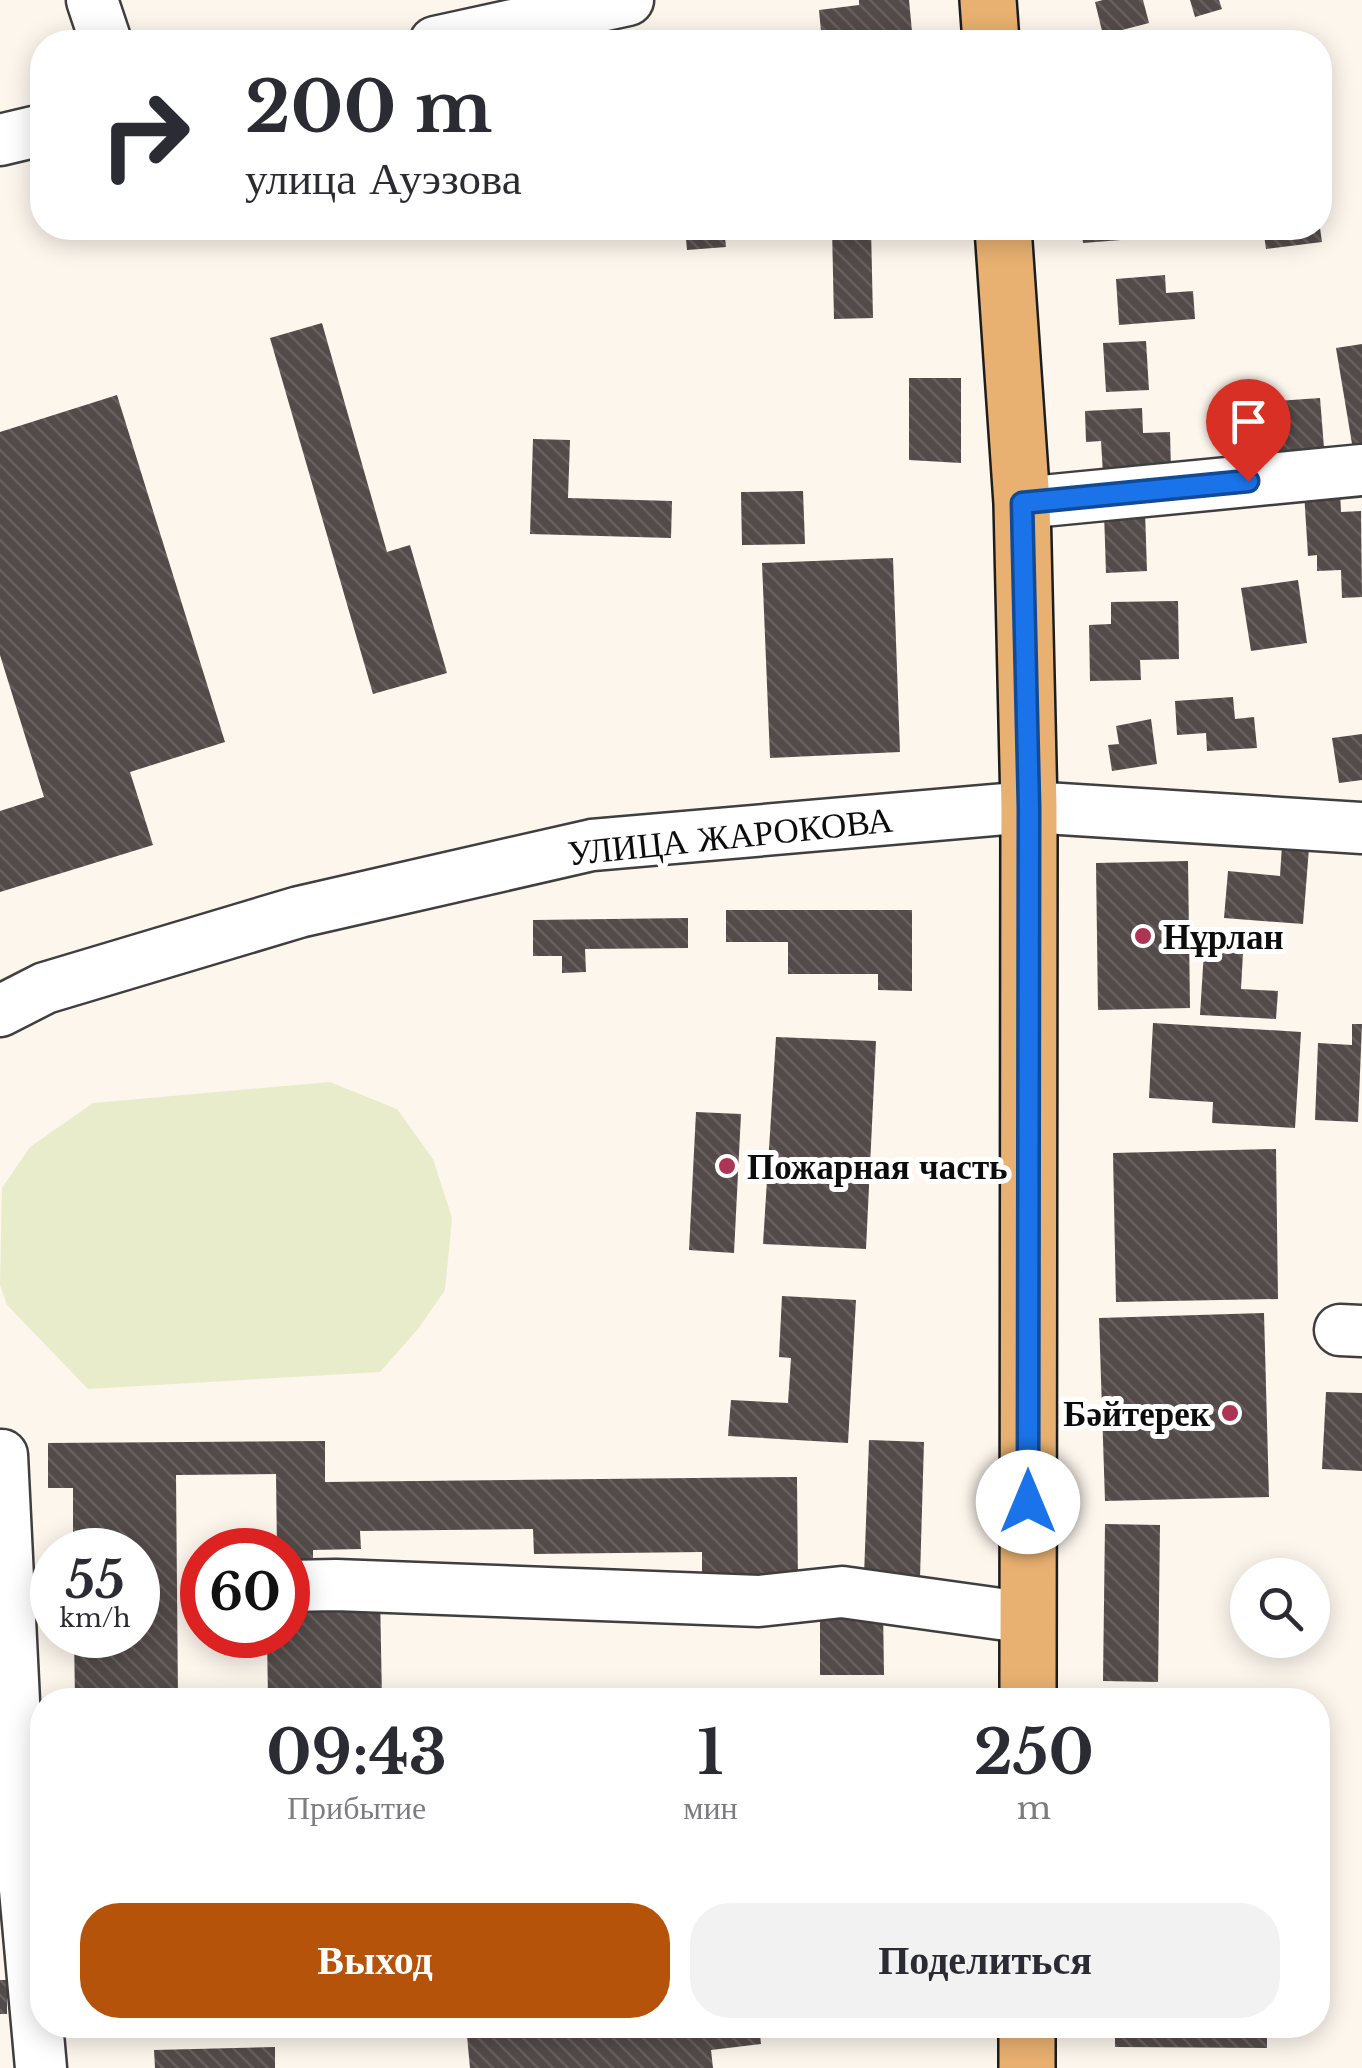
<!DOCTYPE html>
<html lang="ru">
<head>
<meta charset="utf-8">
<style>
	:root { --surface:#fff; --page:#f2f2f3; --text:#2b2b33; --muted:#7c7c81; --accent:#b45309 }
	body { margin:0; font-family:"Libre Baskerville",serif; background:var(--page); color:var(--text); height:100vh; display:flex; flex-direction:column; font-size:38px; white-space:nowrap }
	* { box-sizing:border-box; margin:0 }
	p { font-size:32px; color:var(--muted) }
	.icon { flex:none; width:55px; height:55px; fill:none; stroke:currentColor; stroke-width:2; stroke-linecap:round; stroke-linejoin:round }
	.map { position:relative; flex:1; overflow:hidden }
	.side { position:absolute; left:30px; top:1688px; width:1300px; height:350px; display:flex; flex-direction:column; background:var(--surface); border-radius:40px; box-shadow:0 5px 25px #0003 }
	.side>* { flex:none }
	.banner { position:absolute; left:30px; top:30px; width:1302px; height:210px; border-radius:40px; box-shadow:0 5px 25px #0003; background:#fff; color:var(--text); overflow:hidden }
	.controls { position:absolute; left:1230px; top:1558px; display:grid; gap:20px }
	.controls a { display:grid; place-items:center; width:100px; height:100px; border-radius:50%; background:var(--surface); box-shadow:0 5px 25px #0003; font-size:50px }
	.speed { position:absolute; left:30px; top:1528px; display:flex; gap:20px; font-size:50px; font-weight:700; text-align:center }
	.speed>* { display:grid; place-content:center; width:130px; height:130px; border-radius:50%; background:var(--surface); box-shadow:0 5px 25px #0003; line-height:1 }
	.speed small { font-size:25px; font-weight:400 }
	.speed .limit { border:15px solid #d22; background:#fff; color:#111 }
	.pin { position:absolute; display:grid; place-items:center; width:85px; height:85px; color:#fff; margin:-102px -42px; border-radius:50% 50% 50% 0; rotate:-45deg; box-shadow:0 0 10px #0007 }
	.pin .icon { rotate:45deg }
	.me { position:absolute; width:110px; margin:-55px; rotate:0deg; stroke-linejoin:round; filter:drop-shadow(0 0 8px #0008) }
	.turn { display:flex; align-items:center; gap:35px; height:210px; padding:0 50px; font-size:45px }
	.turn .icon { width:130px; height:130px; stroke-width:2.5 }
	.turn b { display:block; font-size:70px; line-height:85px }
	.eta { display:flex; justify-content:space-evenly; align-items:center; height:170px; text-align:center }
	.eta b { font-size:60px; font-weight:700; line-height:70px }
	.action { display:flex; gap:20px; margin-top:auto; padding:20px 50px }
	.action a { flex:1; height:115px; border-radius:40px; background:var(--accent); color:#fff; font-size:40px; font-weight:700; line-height:115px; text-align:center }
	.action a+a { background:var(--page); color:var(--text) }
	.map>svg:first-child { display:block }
	.pitch { fill:#e8eccb }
	.building { fill:url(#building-back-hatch) }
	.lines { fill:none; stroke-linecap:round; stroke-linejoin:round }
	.minor-casing { stroke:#3f3f3f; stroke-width:55 }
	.major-casing { stroke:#1d1d1d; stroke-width:60 }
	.minor { stroke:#fff; stroke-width:50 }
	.major { stroke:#e9b171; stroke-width:55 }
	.route-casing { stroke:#114b97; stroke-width:25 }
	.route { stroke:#1a73e8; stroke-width:18 }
	.poi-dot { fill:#ac3454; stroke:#fff; stroke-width:4 }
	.labels { text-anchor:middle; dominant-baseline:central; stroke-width:10; stroke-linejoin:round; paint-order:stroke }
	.street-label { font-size:35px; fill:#0c0c0c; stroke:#fff }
	.poi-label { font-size:35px; font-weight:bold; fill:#0c0c0c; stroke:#fff; text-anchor:start }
</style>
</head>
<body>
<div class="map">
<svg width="1362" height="2068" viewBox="0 0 1362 2068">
	<defs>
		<pattern id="building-back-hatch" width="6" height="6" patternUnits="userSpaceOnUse" patternTransform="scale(2.5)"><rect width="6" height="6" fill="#534b49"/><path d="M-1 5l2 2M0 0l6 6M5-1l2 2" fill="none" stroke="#67605f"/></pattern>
	</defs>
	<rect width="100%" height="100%" fill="#fdf6ed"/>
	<polygon class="pitch" points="330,1082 397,1109 433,1159 452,1218 445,1290 418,1329 380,1372 88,1389 7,1305 0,1285 2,1188 30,1147 93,1103"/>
	<g class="building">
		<polygon points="859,0 909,0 913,42 822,42 819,10 859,5"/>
		<polygon points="1103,0 1143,0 1149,23 1103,35 1095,2"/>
		<polygon points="1190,0 1219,0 1222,9 1195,17"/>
		<polygon points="685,228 724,228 726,247 687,250"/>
		<polygon points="832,228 871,228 873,318 834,319"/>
		<polygon points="1081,228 1158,228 1159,237 1083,243"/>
		<polygon points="1263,228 1320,228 1322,242 1266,249"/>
		<polygon points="1165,275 1166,293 1193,291 1195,319 1119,325 1116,279"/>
		<polygon points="322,323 387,552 410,545 447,673 373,694 270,338"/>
		<polygon points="1146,341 1149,390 1106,392 1103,343"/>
		<polygon points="1362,344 1362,455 1354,456 1336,348"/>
		<polygon points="909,378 961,378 961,463 909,460"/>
		<polygon points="117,395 225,742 130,772 153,845 0,892 0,811 44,797 0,655 0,432"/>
		<polygon points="1320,398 1325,460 1267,465 1262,402"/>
		<polygon points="1142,408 1143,433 1170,432 1171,471 1103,474 1101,441 1086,442 1085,411"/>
		<polygon points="533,439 570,440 568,498 672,501 671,538 530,534"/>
		<polygon points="1340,490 1341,512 1361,511 1362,597 1342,598 1341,570 1317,571 1317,555 1308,556 1304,492"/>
		<polygon points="803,491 805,544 742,545 741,492"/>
		<polygon points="1145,511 1147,571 1106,573 1104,512"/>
		<polygon points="893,558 900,752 770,758 762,563"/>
		<polygon points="1298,580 1307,643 1251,651 1241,588"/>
		<polygon points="1178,601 1179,659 1140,660 1141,680 1090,681 1089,625 1111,624 1111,602"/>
		<polygon points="1233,697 1235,719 1254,717 1257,748 1207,751 1206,733 1177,735 1175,701"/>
		<polygon points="1151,719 1157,764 1112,771 1108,745 1119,744 1116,726"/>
		<polygon points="1362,734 1362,780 1339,783 1332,738"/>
		<polygon points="1282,845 1309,848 1303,924 1224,918 1228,871 1280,876"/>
		<polygon points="1188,861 1190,1008 1098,1010 1096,863"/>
		<polygon points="726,910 912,910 912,991 878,990 878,974 788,974 788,942 726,942"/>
		<polygon points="688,918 688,948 585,949 586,972 562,973 562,956 533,956 533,920"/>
		<polygon points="1204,951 1243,953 1241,989 1278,991 1276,1019 1200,1015"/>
		<polygon points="1153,1023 1301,1032 1295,1128 1212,1123 1213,1102 1149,1098"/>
		<polygon points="1352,1024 1362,1024 1358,1122 1315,1120 1318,1043 1352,1045"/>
		<polygon points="776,1037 876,1041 866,1249 763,1244"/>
		<polygon points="696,1112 741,1114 734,1253 689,1250"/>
		<polygon points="1276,1149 1278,1299 1116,1302 1113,1153"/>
		<polygon points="782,1296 856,1300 848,1443 728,1436 731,1400 788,1403 791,1358 779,1357"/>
		<polygon points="1264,1313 1269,1497 1105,1501 1099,1318"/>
		<polygon points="1326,1392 1362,1393 1362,1471 1322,1469"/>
		<polygon points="869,1440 924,1442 920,1578 864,1576"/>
		<polygon points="325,1441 325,1482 797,1477 798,1584 702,1585 702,1552 534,1554 533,1529 360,1531 361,1549 313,1550 313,1579 288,1579 288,1550 277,1550 276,1474 176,1475 178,1700 75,1700 74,1635 138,1635 138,1550 73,1550 73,1488 48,1488 48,1443"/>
		<polygon points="1105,1524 1160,1525 1158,1682 1103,1681"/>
		<polygon points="380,1594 382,1700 268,1700 267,1635 288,1635 288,1596"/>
		<polygon points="883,1608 884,1675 820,1675 820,1609"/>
		<rect x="0" y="1980" width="7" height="34"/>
		<polygon points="466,2025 759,2025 761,2044 711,2050 713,2068 470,2068"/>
		<polygon points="1115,2025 1267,2025 1267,2048 1115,2047"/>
		<polygon points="275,2047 275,2068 155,2068 154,2050"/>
	</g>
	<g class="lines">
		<defs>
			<g id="minor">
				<polyline points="92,0 106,42"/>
				<polyline points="435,42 628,0"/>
				<polyline points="0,140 42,130"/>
				<polyline points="1022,503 1362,470"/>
				<polyline points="0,1011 45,988 299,912 592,845 1029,807 1362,828"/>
				<polyline points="1340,1330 1362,1331"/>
				<polyline points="2,1455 21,1845 41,2068"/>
				<polyline points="288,1586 336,1585 759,1601 842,1592 1028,1618"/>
			</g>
			<g id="major">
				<polyline points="988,0 991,42"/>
				<polyline points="1003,228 1022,503 1029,807 1028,1700"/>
				<polyline points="1027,2068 1027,2025"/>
			</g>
		</defs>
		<use href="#minor" class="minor-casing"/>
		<use href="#major" class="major-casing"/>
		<use href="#minor" class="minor"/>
		<use href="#major" class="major"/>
	</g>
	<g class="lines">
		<defs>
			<polyline id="route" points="1028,1502 1029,808 1022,503 1248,481"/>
		</defs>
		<use href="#route" class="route-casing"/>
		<use href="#route" class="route"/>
	</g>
	<g class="poi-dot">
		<circle cx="1143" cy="936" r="10"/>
		<circle cx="727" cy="1166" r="10"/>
		<circle cx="1230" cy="1413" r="10"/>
	</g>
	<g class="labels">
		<g class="street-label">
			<text transform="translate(730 836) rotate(-6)">УЛИЦА ЖАРОКОВА</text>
		</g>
		<g class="poi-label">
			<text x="1163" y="936">Нұрлан</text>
			<text x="747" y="1166">Пожарная часть</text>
			<text x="1210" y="1413" text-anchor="end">Бәйтерек</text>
		</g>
	</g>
</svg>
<div class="controls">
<a><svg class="icon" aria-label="search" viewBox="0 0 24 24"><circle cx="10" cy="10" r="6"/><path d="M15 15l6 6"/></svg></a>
</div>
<div class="speed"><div>55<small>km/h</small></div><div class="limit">60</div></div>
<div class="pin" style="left:1248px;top:481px;background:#d93025"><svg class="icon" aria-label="arrive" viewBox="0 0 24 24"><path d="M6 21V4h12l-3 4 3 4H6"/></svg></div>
<svg class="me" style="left:1028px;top:1502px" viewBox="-20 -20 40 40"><circle r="19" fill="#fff"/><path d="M0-13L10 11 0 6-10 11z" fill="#1a73e8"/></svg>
<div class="banner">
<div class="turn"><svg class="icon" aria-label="right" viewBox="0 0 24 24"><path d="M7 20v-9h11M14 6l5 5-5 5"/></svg><div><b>200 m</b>улица Ауэзова</div></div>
</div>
<section class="side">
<div class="eta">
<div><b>09:43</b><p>Прибытие</p></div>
<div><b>1</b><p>мин</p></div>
<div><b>250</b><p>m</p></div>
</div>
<div class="action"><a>Выход</a><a>Поделиться</a></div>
</section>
</div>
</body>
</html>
